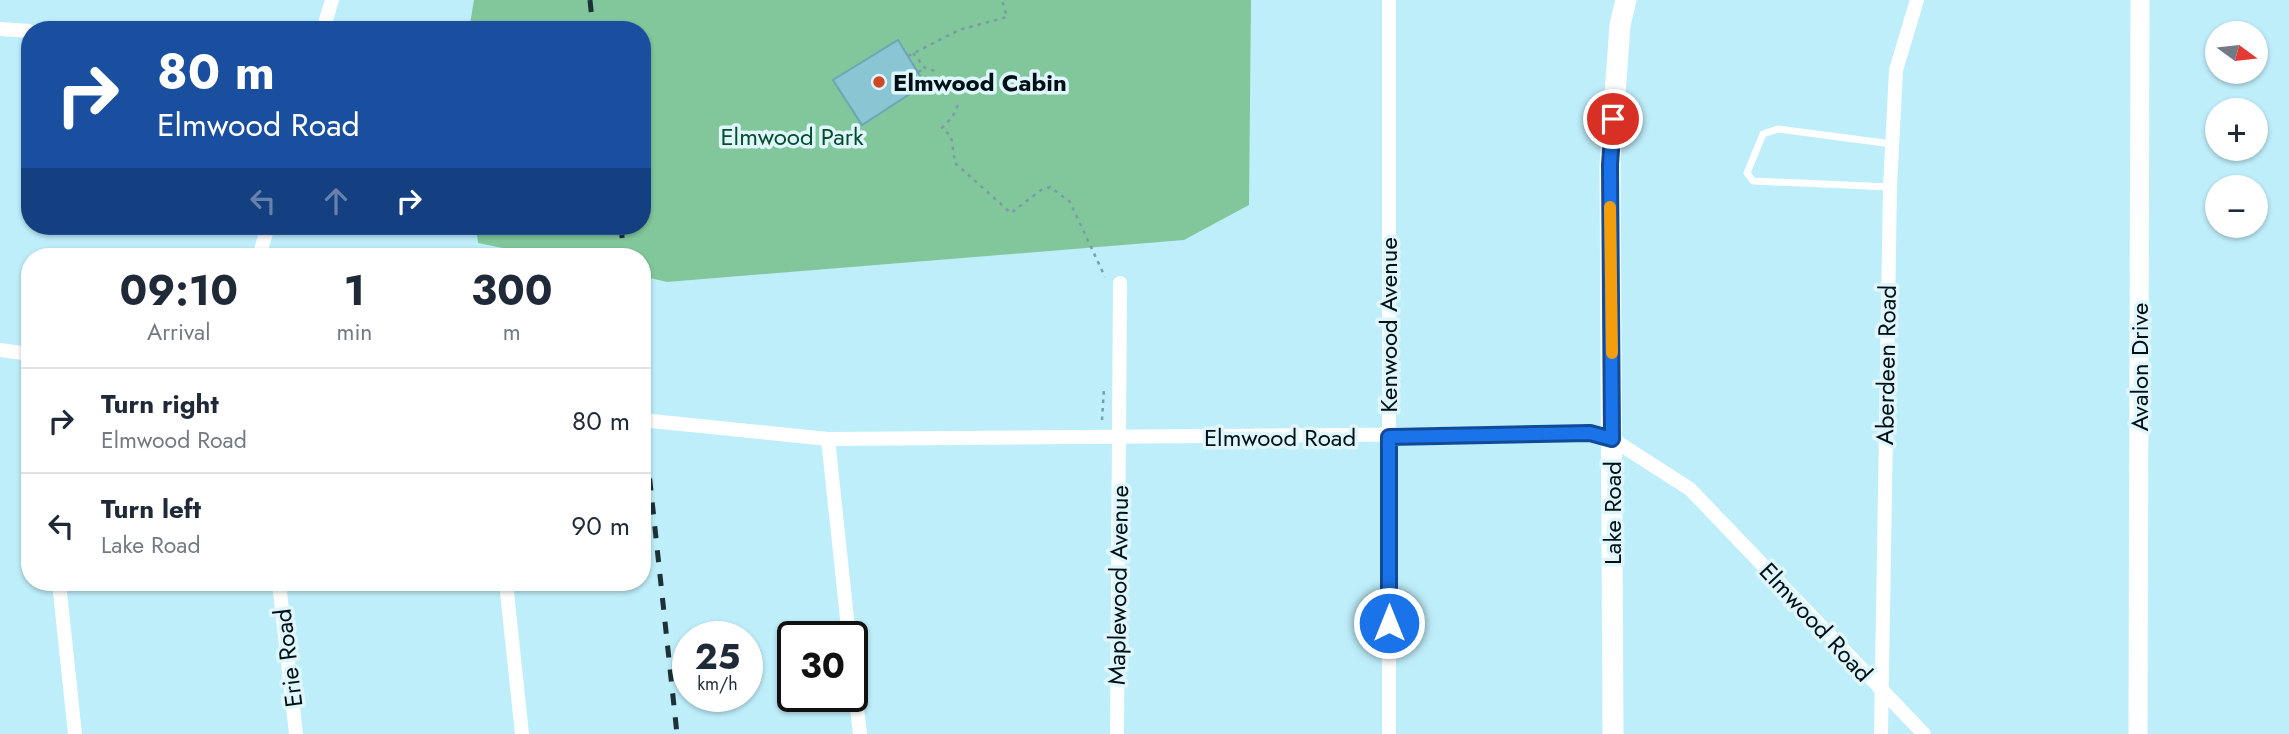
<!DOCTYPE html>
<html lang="en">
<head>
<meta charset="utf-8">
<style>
	:root { --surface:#fff; --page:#f2f2f3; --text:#1f2937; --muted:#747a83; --line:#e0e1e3 }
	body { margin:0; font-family:Jost,sans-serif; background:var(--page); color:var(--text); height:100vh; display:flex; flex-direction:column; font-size:26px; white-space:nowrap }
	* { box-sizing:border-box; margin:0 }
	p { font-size:23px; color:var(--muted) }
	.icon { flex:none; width:38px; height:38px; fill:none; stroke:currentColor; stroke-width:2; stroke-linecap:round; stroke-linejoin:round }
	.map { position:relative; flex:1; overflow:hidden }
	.side { position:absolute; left:21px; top:248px; width:630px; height:343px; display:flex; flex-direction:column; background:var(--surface); border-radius:28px; box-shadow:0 2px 5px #0004 }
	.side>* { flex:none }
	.top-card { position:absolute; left:21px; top:21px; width:630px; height:214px; border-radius:28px; box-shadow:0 2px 5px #0004; background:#1a4fa0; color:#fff; overflow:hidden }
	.needle { width:46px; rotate:105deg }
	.tools { position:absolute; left:2205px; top:21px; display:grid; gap:14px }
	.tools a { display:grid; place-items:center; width:63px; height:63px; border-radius:50%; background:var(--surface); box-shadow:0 2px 5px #0004; font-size:35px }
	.speed { position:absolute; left:672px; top:621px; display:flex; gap:14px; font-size:35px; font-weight:700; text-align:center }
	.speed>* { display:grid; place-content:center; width:91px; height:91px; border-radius:50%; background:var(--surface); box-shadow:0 2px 5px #0004; line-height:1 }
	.speed small { font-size:18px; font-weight:400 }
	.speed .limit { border:4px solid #111; border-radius:10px; background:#fff; color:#111 }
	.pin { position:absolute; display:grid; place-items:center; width:60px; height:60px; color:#fff; margin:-30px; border:4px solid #fff; border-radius:50%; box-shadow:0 2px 7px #0007 }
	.me { position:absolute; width:77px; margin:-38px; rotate:0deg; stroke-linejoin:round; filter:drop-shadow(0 0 5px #0008) }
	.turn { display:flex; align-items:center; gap:24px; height:147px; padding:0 21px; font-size:32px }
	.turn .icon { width:91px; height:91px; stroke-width:2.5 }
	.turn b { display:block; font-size:49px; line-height:60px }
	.lanes { display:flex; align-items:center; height:66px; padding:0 21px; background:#0003; justify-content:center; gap:35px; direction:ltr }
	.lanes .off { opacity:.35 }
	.eta { display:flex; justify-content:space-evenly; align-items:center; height:119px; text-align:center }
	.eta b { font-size:42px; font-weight:700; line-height:49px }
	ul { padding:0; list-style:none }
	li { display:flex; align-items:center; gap:21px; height:105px; padding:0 21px; border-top:2px solid var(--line) }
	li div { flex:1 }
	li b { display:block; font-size:26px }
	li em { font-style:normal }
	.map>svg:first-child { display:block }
	.green { fill:#82c79b }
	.building { fill:#8ac5d4; stroke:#6ca7b5; stroke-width:2 }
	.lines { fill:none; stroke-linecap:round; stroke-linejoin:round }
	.path { stroke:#789da6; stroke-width:2.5; stroke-dasharray:3.5 5; stroke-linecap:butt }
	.lane { stroke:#fff; stroke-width:7 }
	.street { stroke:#fff; stroke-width:14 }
	.secondary { stroke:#fff; stroke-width:19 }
	.primary { stroke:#fff; stroke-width:21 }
	.rail { stroke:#1c3138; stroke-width:5; stroke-dasharray:12 12; stroke-linecap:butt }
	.route-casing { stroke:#114b97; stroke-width:18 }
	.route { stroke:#1a73e8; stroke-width:12 }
	.slow { stroke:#f59e0b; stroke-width:12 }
	.poi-dot { fill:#d04723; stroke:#dff6fc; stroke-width:2.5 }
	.labels { text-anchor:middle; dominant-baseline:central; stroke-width:7; stroke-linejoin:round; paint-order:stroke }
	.poi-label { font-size:24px; font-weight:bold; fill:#001116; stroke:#dff6fc; text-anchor:start }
	.park-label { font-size:24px; fill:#024e2a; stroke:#dff6fc }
	.street-label { font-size:24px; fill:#001116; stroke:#dff6fc }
</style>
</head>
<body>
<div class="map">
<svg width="2289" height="734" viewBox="0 0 2289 734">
	<rect width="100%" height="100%" fill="#beeefa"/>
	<polygon class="green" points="474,0 1251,0 1249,205 1184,240 667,282 642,276 642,257 548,257 478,243 476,226 642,226 642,30 469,30"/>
	<polygon class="building" points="898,40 925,84 862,125 833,80"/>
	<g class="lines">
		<g class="path">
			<polyline points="913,53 925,68 938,72"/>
			<polyline points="908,56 959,30 1007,17 1002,0"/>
			<polyline points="918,72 925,68"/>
			<polyline points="958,105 953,116 942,128 951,136 955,163 1011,213 1041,190 1050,187 1070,202 1105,277"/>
			<polyline points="1102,420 1104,388"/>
		</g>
		<polyline class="lane" points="1890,187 1753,181 1747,173 1763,134 1778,129 1892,144"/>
		<g class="street">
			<polyline points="1389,0 1389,734"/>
			<polyline points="0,29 30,31"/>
			<polyline points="323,30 332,0"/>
			<polyline points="259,257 268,226"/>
			<polyline points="0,350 30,354"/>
			<polyline points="642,420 828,439 1589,433 1612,439 1690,489 1924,734"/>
			<polyline points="828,439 849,637"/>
			<polyline points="59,583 75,734"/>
			<polyline points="279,583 296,734"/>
			<polyline points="506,583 522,734"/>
			<polyline points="852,666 860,734"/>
			<polyline points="1117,734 1120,283"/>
			<polyline points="1881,734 1890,187 1896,70 1917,0"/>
		</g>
		<polyline class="secondary" points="2138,734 2140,0"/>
		<polyline class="primary" points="1613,734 1610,165 1620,25 1626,0"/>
		<g class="rail">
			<polyline points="590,0 593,30"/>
			<polyline points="621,226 624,257"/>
			<polyline points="642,407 677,734"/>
		</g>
	</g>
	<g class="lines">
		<defs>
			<polyline id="route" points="1389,623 1389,437 1590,433 1612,439 1610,165 1613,119"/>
		</defs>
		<use href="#route" class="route-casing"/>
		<use href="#route" class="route"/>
		<polyline class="slow" points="1610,207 1612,353"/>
	</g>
	<circle class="poi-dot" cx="879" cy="82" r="7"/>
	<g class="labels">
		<g class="poi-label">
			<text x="893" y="82">Elmwood Cabin</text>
		</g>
		<g class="park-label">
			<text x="792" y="136">Elmwood Park</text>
		</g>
		<g class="street-label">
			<text transform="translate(1388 325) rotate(-90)">Kenwood Avenue</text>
			<text transform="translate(1886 365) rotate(-89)">Aberdeen Road</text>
			<text transform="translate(2139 367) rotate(-90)">Avalon Drive</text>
			<text x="1280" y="437">Elmwood Road</text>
			<text transform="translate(1612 513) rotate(-90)">Lake Road</text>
			<text transform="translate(1118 585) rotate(-89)">Maplewood Avenue</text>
			<text transform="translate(1816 622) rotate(47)">Elmwood Road</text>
			<text transform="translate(288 658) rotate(-97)">Erie Road</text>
		</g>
	</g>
</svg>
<div class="tools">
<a><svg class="needle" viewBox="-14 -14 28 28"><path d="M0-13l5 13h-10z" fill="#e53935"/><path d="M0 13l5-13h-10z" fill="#747a83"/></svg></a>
<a>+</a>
<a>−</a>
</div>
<div class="speed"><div>25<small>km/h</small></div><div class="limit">30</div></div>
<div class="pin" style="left:1613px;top:119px;background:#d93025"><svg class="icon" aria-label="arrive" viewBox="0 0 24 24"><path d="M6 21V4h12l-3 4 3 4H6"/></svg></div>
<svg class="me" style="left:1389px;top:623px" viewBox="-20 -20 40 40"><circle r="17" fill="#1a73e8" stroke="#fff" stroke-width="3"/><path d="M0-11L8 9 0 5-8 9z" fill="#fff"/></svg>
<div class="top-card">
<div class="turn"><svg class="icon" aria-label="right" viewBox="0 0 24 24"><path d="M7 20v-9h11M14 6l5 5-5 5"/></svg><div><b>80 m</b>Elmwood Road</div></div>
<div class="lanes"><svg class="icon off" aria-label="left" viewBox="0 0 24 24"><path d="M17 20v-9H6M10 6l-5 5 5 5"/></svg><svg class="icon off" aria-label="ahead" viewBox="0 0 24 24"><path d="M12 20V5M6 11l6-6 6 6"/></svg><svg class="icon" aria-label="right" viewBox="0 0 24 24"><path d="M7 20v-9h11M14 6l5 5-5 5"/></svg></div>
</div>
<section class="side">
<div class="eta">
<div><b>09:10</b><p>Arrival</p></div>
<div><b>1</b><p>min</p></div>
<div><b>300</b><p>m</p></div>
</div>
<ul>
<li><svg class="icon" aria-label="right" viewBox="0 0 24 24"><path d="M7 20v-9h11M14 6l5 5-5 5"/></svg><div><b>Turn right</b><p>Elmwood Road</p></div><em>80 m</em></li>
<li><svg class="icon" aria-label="left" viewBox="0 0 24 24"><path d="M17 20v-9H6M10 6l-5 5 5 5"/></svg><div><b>Turn left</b><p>Lake Road</p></div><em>90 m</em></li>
</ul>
</section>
</div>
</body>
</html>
